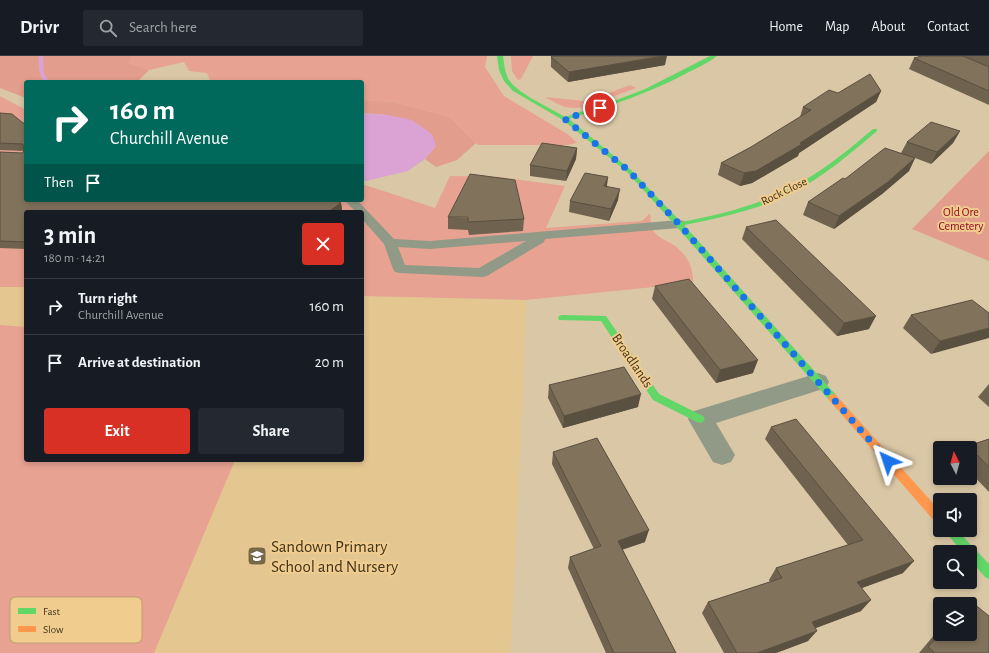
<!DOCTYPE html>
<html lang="en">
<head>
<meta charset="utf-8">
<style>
	:root { --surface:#171b24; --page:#242831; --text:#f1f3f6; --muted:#9ea1a6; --line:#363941; --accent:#d93025 }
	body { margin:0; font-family:"Alegreya Sans",sans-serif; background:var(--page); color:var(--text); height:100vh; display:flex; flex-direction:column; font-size:15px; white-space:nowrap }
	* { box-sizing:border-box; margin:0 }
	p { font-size:13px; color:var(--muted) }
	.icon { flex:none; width:22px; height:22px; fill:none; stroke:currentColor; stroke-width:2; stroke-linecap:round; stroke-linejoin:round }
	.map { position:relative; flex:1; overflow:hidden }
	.side { position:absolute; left:24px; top:154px; width:340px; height:252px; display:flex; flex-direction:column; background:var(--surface); border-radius:4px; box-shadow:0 2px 6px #0003 }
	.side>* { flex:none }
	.hud { position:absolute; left:24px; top:24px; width:340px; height:122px; border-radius:4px; box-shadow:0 2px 6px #0003; background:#00695c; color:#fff; overflow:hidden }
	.needle { width:26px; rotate:354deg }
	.controls { position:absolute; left:933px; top:385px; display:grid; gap:8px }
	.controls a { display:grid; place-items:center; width:44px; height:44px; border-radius:4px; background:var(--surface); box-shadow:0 2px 6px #0003; font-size:20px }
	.pin { position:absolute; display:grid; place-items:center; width:34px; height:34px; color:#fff; margin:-17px; border:2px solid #fff; border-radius:50%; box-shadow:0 1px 4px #0007 }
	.me { position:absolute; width:44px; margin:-22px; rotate:318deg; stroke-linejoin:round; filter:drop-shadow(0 0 3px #0008) }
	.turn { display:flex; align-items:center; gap:14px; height:84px; padding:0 20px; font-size:18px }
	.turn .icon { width:52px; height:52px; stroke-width:2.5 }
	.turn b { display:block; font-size:28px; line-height:34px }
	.then { display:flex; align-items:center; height:38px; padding:0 20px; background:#0003; gap:8px; font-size:15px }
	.round { display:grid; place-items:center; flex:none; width:42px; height:42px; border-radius:4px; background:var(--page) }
	.head { display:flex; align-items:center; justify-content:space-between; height:68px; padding:0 20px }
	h1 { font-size:24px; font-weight:700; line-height:30px }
	.button { display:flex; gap:8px; margin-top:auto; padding:8px 20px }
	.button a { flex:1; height:46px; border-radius:4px; background:var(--accent); color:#fff; font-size:16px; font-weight:700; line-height:46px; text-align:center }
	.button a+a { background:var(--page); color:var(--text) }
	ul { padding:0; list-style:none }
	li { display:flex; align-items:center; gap:12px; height:56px; padding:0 20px; border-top:1px solid var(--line) }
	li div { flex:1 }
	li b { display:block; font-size:15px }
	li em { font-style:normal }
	header { display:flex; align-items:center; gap:24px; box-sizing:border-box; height:56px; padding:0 20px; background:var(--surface); border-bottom:1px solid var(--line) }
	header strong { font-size:19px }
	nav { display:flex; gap:22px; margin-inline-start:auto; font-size:14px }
	.search { width:280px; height:36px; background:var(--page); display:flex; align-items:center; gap:10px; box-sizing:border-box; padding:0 14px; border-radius:4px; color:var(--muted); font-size:15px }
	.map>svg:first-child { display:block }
	.built { fill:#e4c690 }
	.green { fill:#e8a292 }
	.forest { fill:#e29d8d }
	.water { fill:#dba3d3 }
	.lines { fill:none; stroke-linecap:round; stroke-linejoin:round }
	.stream { fill:#dba3d3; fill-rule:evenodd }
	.lane { fill:#909a86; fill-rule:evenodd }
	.street { fill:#909a86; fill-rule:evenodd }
	.fast { fill:#63d668; fill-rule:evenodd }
	.slow { fill:#ff974d; fill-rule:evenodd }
	.wall { fill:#6f624e }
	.shaded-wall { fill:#5a5040 }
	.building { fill:#81725b; stroke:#5a5040 }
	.route { stroke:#1a73e8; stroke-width:7; stroke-dasharray:0 12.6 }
	.labels { text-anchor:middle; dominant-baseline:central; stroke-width:4; stroke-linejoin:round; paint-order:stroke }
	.far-street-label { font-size:12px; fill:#42341b; stroke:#f0cd8f }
	.far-park-label { font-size:12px; fill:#90001d; stroke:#f0cd8f }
	.street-label { font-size:14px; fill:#42341b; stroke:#f0cd8f }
	.near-poi-label { font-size:17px; fill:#42341b; stroke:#f0cd8f; text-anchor:start }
	.key { fill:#f0cd8f; stroke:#bc9f6c; stroke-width:1 }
	.key-label { font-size:11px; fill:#42341b }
</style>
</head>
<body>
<header>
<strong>Drivr</strong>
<div class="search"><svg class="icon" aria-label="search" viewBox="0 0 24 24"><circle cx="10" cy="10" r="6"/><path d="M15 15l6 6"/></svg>Search here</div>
<nav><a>Home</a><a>Map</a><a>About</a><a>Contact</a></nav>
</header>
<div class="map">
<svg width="989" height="597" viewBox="0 0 989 597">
	<rect width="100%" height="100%" fill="#dac7a5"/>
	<polygon class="built" points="0,231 26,231 26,404 362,404 362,240 526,244 511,597 0,597"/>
	<g class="green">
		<polygon points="132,0 487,0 485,11 504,40 569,79 577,87 568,89 478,89 450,61 394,46 362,44 362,26 211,26 207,17 189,15 184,6 149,14 127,7"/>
		<polygon points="511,0 533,0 521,23 518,24 512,15"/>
		<polygon points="630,29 636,32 596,47 590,44"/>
		<path d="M0 40 26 54V144H362V128L435 152 450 120 499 121 565 130 546 172 642 165 650 157C651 161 650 166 651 170 654 181 667 184 675 190 687 199 694 212 693 227L526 244 362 240V156H26V231H0Z"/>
		<path d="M545 41 585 45 592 49C570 55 564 52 545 41Z"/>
		<polygon points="0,269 26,271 26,404 235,404 154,597 0,597"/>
	</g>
	<g class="forest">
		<polygon points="0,0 132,0 128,7 149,14 137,26 26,26 26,42 0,32"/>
		<polygon points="362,44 394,46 450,61 476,87 457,104 436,111 425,103 436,90 388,59 362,57"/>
		<polygon points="989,95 989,205 912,173"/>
	</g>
	<polygon class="water" points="362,57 388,59 412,64 432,78 436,90 425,103 408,115 366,125 362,125"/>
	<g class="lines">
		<path class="stream" d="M39 0H43L44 18 50 26H45C38 18 38 10 39 0Z"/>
		<path class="lane" d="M344 144H357L394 183 430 185 679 164 684 165 685 168 684 171 679 172 545 183 544 186 487 220 482 221 400 217 395 216 393 213 384 188 362 163V156H356ZM526 185 479 212 405 209 398 191 430 193Z"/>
		<polygon class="street" points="818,317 826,320 829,326 826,332 716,367 735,399 731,406 722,409 713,406 688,363 691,356"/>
		<g class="fast">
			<path d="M497 0H503C504 8 505 17 509 24 518 38 551 52 565 61L614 45 645 33 710 0H717C708 7 697 12 687 17 648 38 611 49 569 63L631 114 681 166C717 159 753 151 786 134 818 119 846 96 873 73H877V75C850 98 822 122 790 138 757 154 720 162 684 169L836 339 838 342 836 345H830L676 170 627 116 563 64 513 35 504 25 499 14Z"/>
			<polygon points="562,259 606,260 659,338 703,360 705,363 703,366 700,367 697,366 653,344 601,265 559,264 558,262 559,260"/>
			<polygon points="944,474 957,474 989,508 989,523 985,521 970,504 970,496 962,496"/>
		</g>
		<polygon class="slow" points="833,338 836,339 940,455 940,468 936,467 830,345 828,342 830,339"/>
	</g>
	<g class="wall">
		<polygon points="922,0 989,0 989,49 909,13 914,2"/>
		<polygon points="551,1 665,9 568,26 551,11"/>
		<polygon points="881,35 876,46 799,97 798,100 752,127 740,130 718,119 721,107 751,91 800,61 803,51 838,37"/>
		<polygon points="0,57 23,67 26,144 341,147 342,154 339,156 26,156 26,193 0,192 0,96 22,97 24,95 0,94"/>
		<polygon points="960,75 953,87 931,108 915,102 909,115 882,138 834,173 803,159 808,146 845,123 901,97 907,86"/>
		<polygon points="577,92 576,103 566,125 530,120 530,109"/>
		<polygon points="608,121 607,130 618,144 609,165 569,156 570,145"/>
		<polygon points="448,161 524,163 523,175 469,179 468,174 448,173"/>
		<polygon points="746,171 869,273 837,280 742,183"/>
		<polygon points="655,230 753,317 716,327 652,243"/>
		<polygon points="972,244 931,298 903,272 911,259"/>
		<polygon points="989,328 989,351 978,341"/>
		<polygon points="549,329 638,351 563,372 548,342"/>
		<polygon points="771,371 903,517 862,532 861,555 815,572 808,585 776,597 724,597 702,557 708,546 770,526 769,524 776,512 848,489 765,383"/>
		<polygon points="989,383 989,436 970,416 970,392 966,392 968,390"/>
		<polygon points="553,396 645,486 622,494 676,597 606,597 568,512 570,501 594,493 552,408"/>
		<polygon points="968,543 989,597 919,597 940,572 940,578 970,548 963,548"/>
	</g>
	<g class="shaded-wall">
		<polygon points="663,0 667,0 665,9 568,26 569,16"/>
		<polygon points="881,35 876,46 799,97 798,100 752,127 740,130 744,117"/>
		<polygon points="960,75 953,87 931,108 937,96"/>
		<polygon points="577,92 576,103 566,125 567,115"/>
		<polygon points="915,102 909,115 882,138 834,173 839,160"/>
		<polygon points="608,121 606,133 604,130"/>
		<polygon points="620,133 618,144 609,165 611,153"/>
		<polygon points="341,147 342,154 339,156 328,156"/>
		<polygon points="876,260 869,273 837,280 844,267"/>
		<polygon points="989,272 989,282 931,298 940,285"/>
		<polygon points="758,304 753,317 716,327 720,314"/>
		<polygon points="641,338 638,351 563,372 564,360"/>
		<polygon points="649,474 645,486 614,496 618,485"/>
		<polygon points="914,505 903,517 848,537 857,526"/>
		<polygon points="871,544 861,555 803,577 812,566"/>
		<polygon points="817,575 808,585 776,597 757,597"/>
	</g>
	<g class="building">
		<polygon points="552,0 663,0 569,16 551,1"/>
		<polygon points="922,0 963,0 989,11 989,35 914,2"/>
		<polygon points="870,18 881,35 800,87 802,88 756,115 744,117 721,107 751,91 811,54 803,51 829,34 838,37"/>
		<polygon points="0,57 12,58 23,67 26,67 26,144 333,144 341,147 328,156 26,156 26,186 0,185 0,96 22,97 24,95 23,88 0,87"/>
		<polygon points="931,66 960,75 937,96 907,86"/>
		<polygon points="542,87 577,92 567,115 530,109"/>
		<polygon points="885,92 915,102 888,126 839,160 808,146 843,122 845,123"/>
		<polygon points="585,117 608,121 604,130 620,133 611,153 570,145"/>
		<polygon points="470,118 515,124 524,163 468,166 468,161 448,161"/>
		<polygon points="776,164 876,260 844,267 746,171"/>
		<polygon points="689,223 758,304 720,314 655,230"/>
		<polygon points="972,244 989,257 989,272 940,285 911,259"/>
		<polygon points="624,311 641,338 564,360 549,329"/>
		<polygon points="796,363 914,505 857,526 871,544 812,566 817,575 757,597 737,597 708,546 782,522 776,512 863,484 771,371"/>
		<polygon points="597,382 649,474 618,485 676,597 614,597 570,501 601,490 553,396"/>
		<polygon points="989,383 989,411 968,390"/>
		<polygon points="968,543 989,560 989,597 935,597 928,591 940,577 940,578 970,578 970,548 965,548"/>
	</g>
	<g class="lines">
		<polyline class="route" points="600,52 565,63 629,115 679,168 888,405"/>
	</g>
	<defs>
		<symbol id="school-square" viewBox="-11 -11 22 22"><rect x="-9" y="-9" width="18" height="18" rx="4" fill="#77674b" stroke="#f0cd8f"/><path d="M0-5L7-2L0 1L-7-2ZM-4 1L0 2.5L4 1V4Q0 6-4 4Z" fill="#fff"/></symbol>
	</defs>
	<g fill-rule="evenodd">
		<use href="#school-square" x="246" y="489" width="22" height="22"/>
	</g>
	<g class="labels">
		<g class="far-street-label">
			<text transform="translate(784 135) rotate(-26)">Rock Close</text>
		</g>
		<g class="far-park-label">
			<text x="961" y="156">Old Ore<tspan x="961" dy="14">Cemetery</tspan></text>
		</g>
		<g class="street-label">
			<text transform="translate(632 305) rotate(56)">Broadlands</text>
		</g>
		<g class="near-poi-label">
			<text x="271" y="490">Sandown Primary<tspan x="271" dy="20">School and Nursery</tspan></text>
		</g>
	</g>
	<rect x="10" y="541" width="132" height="46" rx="6" class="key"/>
	<rect x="18" y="552" width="18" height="6" fill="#63d668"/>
	<rect x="18" y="570" width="18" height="6" fill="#ff974d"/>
	<g class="key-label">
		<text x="43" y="559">Fast</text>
		<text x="43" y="577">Slow</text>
	</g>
</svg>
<div class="controls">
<a><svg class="needle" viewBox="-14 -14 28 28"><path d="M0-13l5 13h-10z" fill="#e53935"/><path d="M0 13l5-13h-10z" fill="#9ea1a6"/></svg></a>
<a><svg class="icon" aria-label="sound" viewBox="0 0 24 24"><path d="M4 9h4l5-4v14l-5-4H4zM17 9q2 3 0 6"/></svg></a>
<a><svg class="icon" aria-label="search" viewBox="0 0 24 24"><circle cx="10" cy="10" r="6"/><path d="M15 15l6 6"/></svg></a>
<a><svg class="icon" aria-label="layers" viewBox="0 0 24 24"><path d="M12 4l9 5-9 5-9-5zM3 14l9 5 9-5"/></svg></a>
</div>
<div class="pin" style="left:600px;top:52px;background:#d93025"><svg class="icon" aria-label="arrive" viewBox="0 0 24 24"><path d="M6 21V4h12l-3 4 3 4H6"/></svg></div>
<svg class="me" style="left:888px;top:405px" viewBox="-20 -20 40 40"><path d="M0-17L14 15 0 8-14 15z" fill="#1a73e8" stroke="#fff" stroke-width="4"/></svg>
<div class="hud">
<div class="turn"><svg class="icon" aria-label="right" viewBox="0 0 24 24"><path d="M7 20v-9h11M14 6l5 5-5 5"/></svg><div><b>160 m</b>Churchill Avenue</div></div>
<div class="then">Then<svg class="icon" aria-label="arrive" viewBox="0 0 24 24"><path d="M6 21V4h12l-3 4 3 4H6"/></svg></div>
</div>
<section class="side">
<div class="head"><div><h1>3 min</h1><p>180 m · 14:21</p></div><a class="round" style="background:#d93025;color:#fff"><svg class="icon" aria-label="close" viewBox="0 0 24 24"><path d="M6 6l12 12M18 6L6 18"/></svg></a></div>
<ul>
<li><svg class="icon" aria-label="right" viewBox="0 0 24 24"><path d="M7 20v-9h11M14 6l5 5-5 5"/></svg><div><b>Turn right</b><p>Churchill Avenue</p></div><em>160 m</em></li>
<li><svg class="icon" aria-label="arrive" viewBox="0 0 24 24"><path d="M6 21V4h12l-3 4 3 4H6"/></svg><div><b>Arrive at destination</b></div><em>20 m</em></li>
</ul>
<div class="button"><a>Exit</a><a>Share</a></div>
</section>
</div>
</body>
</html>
